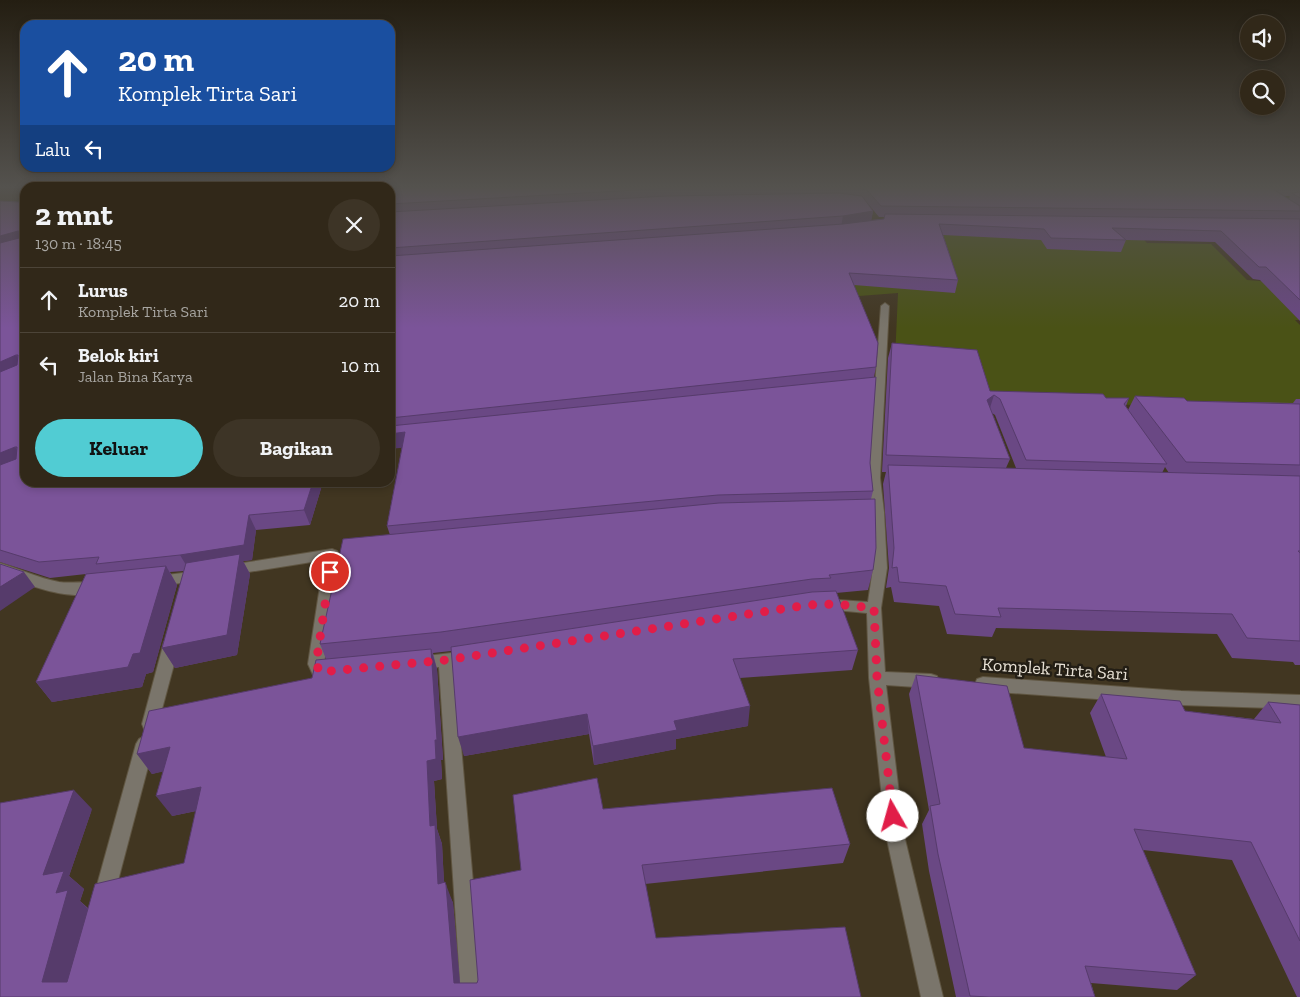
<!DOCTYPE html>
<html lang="id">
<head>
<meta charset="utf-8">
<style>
	:root { --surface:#312819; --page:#3d3426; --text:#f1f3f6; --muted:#a8a6a2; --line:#4c4438; --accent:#51ccd3 }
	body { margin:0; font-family:"Zilla Slab",serif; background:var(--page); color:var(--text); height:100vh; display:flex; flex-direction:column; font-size:19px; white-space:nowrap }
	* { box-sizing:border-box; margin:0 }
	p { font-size:16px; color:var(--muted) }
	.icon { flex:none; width:28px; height:28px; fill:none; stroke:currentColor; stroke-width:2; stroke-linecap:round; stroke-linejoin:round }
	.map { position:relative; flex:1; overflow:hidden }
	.drawer { position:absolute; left:20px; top:182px; width:375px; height:305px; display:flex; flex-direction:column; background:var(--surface); border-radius:15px; box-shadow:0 2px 8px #0003,0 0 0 1px var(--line) }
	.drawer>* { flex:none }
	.banner { position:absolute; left:20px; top:20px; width:375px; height:152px; border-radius:15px; box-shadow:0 2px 8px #0003,0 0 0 1px var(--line); background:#1a4fa0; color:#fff; overflow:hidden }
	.buttons { position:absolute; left:1240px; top:15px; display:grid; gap:10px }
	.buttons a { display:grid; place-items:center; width:45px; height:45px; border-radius:50%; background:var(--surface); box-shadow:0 2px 8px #0003,0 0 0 1px var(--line); font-size:25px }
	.pin { position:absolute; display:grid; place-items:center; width:42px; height:42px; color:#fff; margin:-21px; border:2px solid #fff; border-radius:50%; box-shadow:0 1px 5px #0007 }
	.me { position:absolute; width:55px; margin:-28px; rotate:353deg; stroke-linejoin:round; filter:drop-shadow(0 0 4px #0008) }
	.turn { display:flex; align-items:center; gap:18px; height:105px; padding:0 15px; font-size:22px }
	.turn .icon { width:65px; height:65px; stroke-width:2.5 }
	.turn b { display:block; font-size:35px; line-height:42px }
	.then { display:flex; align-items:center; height:48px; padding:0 15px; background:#0003; gap:10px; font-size:19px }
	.round { display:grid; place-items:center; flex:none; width:52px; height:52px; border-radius:26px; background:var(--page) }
	.summary { display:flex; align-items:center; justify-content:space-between; height:85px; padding:0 15px }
	h1 { font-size:30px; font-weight:700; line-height:38px }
	.primary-button { display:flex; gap:10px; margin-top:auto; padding:10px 15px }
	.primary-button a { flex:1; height:58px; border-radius:30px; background:var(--accent); color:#111; font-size:20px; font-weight:700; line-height:58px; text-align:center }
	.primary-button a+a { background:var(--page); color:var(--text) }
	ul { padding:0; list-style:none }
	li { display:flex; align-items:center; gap:15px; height:65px; padding:0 15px; border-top:1px solid var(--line) }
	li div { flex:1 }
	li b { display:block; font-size:19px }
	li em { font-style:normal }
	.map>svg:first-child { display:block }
	.green { fill:#4a5216 }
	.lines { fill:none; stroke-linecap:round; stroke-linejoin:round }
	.minor-casing { stroke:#5f5541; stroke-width:2 }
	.minor { fill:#7a756b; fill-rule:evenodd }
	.wall { fill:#6a4884; fill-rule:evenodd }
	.shaded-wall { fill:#563b6b }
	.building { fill:#7b5499; stroke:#563b6b }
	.route { stroke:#e11d48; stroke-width:9; stroke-dasharray:0 16.2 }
	.labels { text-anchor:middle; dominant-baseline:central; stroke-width:5; stroke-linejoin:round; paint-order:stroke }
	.near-street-label { font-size:18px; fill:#e7e0d4; stroke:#231e15 }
</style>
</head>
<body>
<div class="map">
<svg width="1300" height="997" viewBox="0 0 1300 997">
	<rect width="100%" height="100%" fill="#413621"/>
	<polygon class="green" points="1128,188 1127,221 1147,243 1211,244 1247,280 1300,284 1300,320 1295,320 1300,325 1300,406 893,403 898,293 390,332 390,309 890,221"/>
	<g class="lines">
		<defs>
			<g id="minor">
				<polygon points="885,303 889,306 880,478 884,512 887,568 881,608 885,672 931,674 937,676 939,681 937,686 931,688 886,685 904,835 943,997 921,997 886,835 869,678 867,613 824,609 819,608 817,604 819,600 824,599 868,602 873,568 872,512 868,478 881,306"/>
				<polygon points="332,549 337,551 339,554 324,664 330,667 332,672 330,677 324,678 314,677 308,664 324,560 230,575 225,574 223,570 225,566 230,565"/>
				<path d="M0 563C20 569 38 578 59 582 73 584 89 580 102 584L104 588 102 592C70 602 30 586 0 574Z"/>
				<polygon points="198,571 203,572 205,576 203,580 159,586 154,585 152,581 154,577 159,576"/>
				<polygon points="172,636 177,638 180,642 158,724 156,729 150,731 144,729 142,724 164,642 167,638"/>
				<polygon points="468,651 474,653 476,657 474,661 454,665 483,997 461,997 439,667 418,669 412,667 410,663 412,659 418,657"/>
				<polygon points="983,677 1181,691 1300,695 1300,709 1181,705 983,691 977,689 975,684 977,679"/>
				<polygon points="145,736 151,739 154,744 114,896 111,903 104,906 97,903 94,896 136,744 139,739"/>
			</g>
		</defs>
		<use href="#minor" class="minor-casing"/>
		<use href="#minor" class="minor"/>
	</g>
	<g class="wall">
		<path d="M390 188H1300V321L1260 280 1253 279 1215 242 1126 240 1121 252 1047 249 1041 240 943 235 958 280 955 293 854 285 876 367 874 377 870 463 873 491 871 499 873 570 868 590 836 593 858 650 852 670 740 678 748 726 676 739V749L594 765 589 734 464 756 451 651 433 653 437 669 443 760H441L442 779 434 781 437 829 442 844 444 883 453 903 460 983H477L478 980 521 870 603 809 850 844 843 863 645 884 656 938 861 997H0L92 809 69 876 84 889 80 901 88 908 184 863 196 811 172 816 163 771 152 774 137 754 312 678 326 659 320 644 390 535 387 526 402 447 390 449ZM1283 196H1290L1289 199ZM865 200 879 217H885L884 219 871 220 873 211Z"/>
		<polygon points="21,198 25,482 323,482 310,525 256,530 252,560 243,561 250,574 237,655 175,668 162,648 184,571 170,572 177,585 153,672 146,674 142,687 52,702 36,682 86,574 50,578 0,562 0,201 19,202"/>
		<path d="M892 343 990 391 1106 398H1129L1126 406 1128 410 1135 396 1187 401 1293 403 1296 399H1300V665H1295L1293 662 1232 658 1217 634 996 628 992 637 947 634 939 606 894 602 891 587 886 588 889 568 883 484 886 472H882L888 358ZM992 413 995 415 1016 468H1006L1010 459ZM1165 467 1169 473H1162Z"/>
		<polygon points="916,675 1024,748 1106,757 1090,713 1101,694 1185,711 1254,719 1268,702 1300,705 1300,997 1297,997 1232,860 1143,850 1196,975 1177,990 1091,983 1095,997 956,997 929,871 922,824 929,810 909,694"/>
	</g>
	<g class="shaded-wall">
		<polygon points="873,211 871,223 841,227 843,216"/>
		<polygon points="18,231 24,242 0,249 0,236"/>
		<polygon points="16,355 24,368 0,379 0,362"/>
		<polygon points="994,395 989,411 987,400"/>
		<polygon points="405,432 409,447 390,449 390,434"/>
		<polygon points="15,447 24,461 0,472 0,453"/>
		<polygon points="313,482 323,482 310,525 304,510"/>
		<polygon points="249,515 256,530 252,560 243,561 250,574 237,655 175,668 162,648 189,570 180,555"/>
		<polygon points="166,566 177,585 153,672 146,674 142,687 52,702 36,682"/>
		<polygon points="24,572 35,587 0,611 0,587"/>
		<polygon points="431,649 437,669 443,760 441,760 442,779 434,781 437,829 442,844 445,903 438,884 430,826 427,761"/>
		<polygon points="750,706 748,726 676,739 676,749 594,765 593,746 674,721"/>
		<polygon points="587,714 589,734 464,756 458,737"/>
		<polygon points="170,747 184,767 152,774 137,754"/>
		<polygon points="201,787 215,807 172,816 156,796"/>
		<polygon points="74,790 92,809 69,876 84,889 80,901 88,909 65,997 42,982 56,893 43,875"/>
		<polygon points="445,882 453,903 461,997 454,983"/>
	</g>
	<g class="building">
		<polygon points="390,188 671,188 390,204"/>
		<polygon points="859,188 1271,188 1300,206 1300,211 881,206 867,190"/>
		<polygon points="1300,192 1300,198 1292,193"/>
		<polygon points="839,193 862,196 873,211 843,216 390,248 390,212 666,196"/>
		<polygon points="21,198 25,198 25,482 313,482 304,510 249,515 244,545 180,555 96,564 99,557 39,562 0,550 0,465 16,459 17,447 15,447 0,453 0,372 17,365 18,355 16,355 0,362 0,243 19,238 21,232 18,231 0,236 0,201 19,202"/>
		<polygon points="885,214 1300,219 1300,300 1266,267 1259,267 1221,231 1112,228 1126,240 1051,238 1044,229 939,224 958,280 849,273 878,343 876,367 390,418 390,256 843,224 884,219"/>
		<polygon points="892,343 977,350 990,391 1103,394 1106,398 1129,398 1124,404 1167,464 1026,460 1000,399 994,395 987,400 1010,459 886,455"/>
		<polygon points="876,377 870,463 873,491 718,495 387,526 405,432 390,434 390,426"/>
		<polygon points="1135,396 1184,398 1187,401 1300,404 1300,465 1186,462"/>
		<polygon points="888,465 1300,476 1300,551 1298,551 1300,553 1300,641 1247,638 1232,614 998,608 1001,617 955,614 946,586 899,582 897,567 892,568 894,548"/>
		<polygon points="875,499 876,548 873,570 829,575 831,578 812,579 441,632 320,644 343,539 719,503"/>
		<polygon points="240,554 227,635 162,648 186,563"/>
		<polygon points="0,564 24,572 0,587"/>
		<polygon points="166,566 140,653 133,654 128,667 36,682 86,574"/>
		<polygon points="836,591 858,650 733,659 750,706 674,721 677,730 593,746 587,714 458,737 451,647 812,592"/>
		<polygon points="431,649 437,740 435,740 436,759 427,761 430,826 435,825 438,884 445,882 446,885 454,983 477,983 478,980 470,880 521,870 513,795 597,778 603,809 832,788 850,844 642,865 656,938 845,927 861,997 0,997 0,803 74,790 43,875 64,871 56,893 68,890 42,982 67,982 95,884 184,863 201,787 156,796 170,747 137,754 149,711 312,678 316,660"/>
		<polygon points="916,675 1007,686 1024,748 1127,759 1101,694 1180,701 1185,711 1281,723 1268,702 1300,705 1300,941 1251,842 1134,829 1196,975 1085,966 1095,997 989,997 970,996 938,854 930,806 940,804"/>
	</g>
	<linearGradient id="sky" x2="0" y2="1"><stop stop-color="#241e12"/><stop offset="0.57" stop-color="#54524e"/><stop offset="1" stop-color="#54524e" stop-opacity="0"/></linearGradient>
	<rect width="1300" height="328" fill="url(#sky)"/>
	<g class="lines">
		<polyline class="route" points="330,572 316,664 320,672 446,660 808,605 836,604 874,608 877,678 893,816"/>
	</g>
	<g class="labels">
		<g class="near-street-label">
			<text transform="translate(1055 669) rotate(4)">Komplek Tirta Sari</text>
		</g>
	</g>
</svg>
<div class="buttons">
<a><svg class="icon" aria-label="sound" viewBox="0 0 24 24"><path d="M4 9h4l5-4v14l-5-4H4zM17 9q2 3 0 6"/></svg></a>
<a><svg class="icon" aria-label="search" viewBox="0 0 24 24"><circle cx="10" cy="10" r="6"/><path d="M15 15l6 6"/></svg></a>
</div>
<div class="pin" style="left:330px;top:572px;background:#d93025"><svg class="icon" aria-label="arrive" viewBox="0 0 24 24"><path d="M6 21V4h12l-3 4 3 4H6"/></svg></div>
<svg class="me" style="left:893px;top:816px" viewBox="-20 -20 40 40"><circle r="19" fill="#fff"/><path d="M0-13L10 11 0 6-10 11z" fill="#e11d48"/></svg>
<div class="banner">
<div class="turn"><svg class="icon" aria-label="ahead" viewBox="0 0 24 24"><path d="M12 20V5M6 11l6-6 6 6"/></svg><div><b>20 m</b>Komplek Tirta Sari</div></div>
<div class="then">Lalu<svg class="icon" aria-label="left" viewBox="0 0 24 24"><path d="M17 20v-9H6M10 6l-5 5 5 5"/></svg></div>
</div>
<section class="drawer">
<div class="summary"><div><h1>2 mnt</h1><p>130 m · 18:45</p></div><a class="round"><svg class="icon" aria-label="close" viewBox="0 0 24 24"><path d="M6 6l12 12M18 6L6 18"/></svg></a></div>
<ul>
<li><svg class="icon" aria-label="ahead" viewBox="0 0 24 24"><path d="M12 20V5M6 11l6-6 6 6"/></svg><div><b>Lurus</b><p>Komplek Tirta Sari</p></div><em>20 m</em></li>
<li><svg class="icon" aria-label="left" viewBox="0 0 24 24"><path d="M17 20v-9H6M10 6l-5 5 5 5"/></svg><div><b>Belok kiri</b><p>Jalan Bina Karya</p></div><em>10 m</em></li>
</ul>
<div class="primary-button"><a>Keluar</a><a>Bagikan</a></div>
</section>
</div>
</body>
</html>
